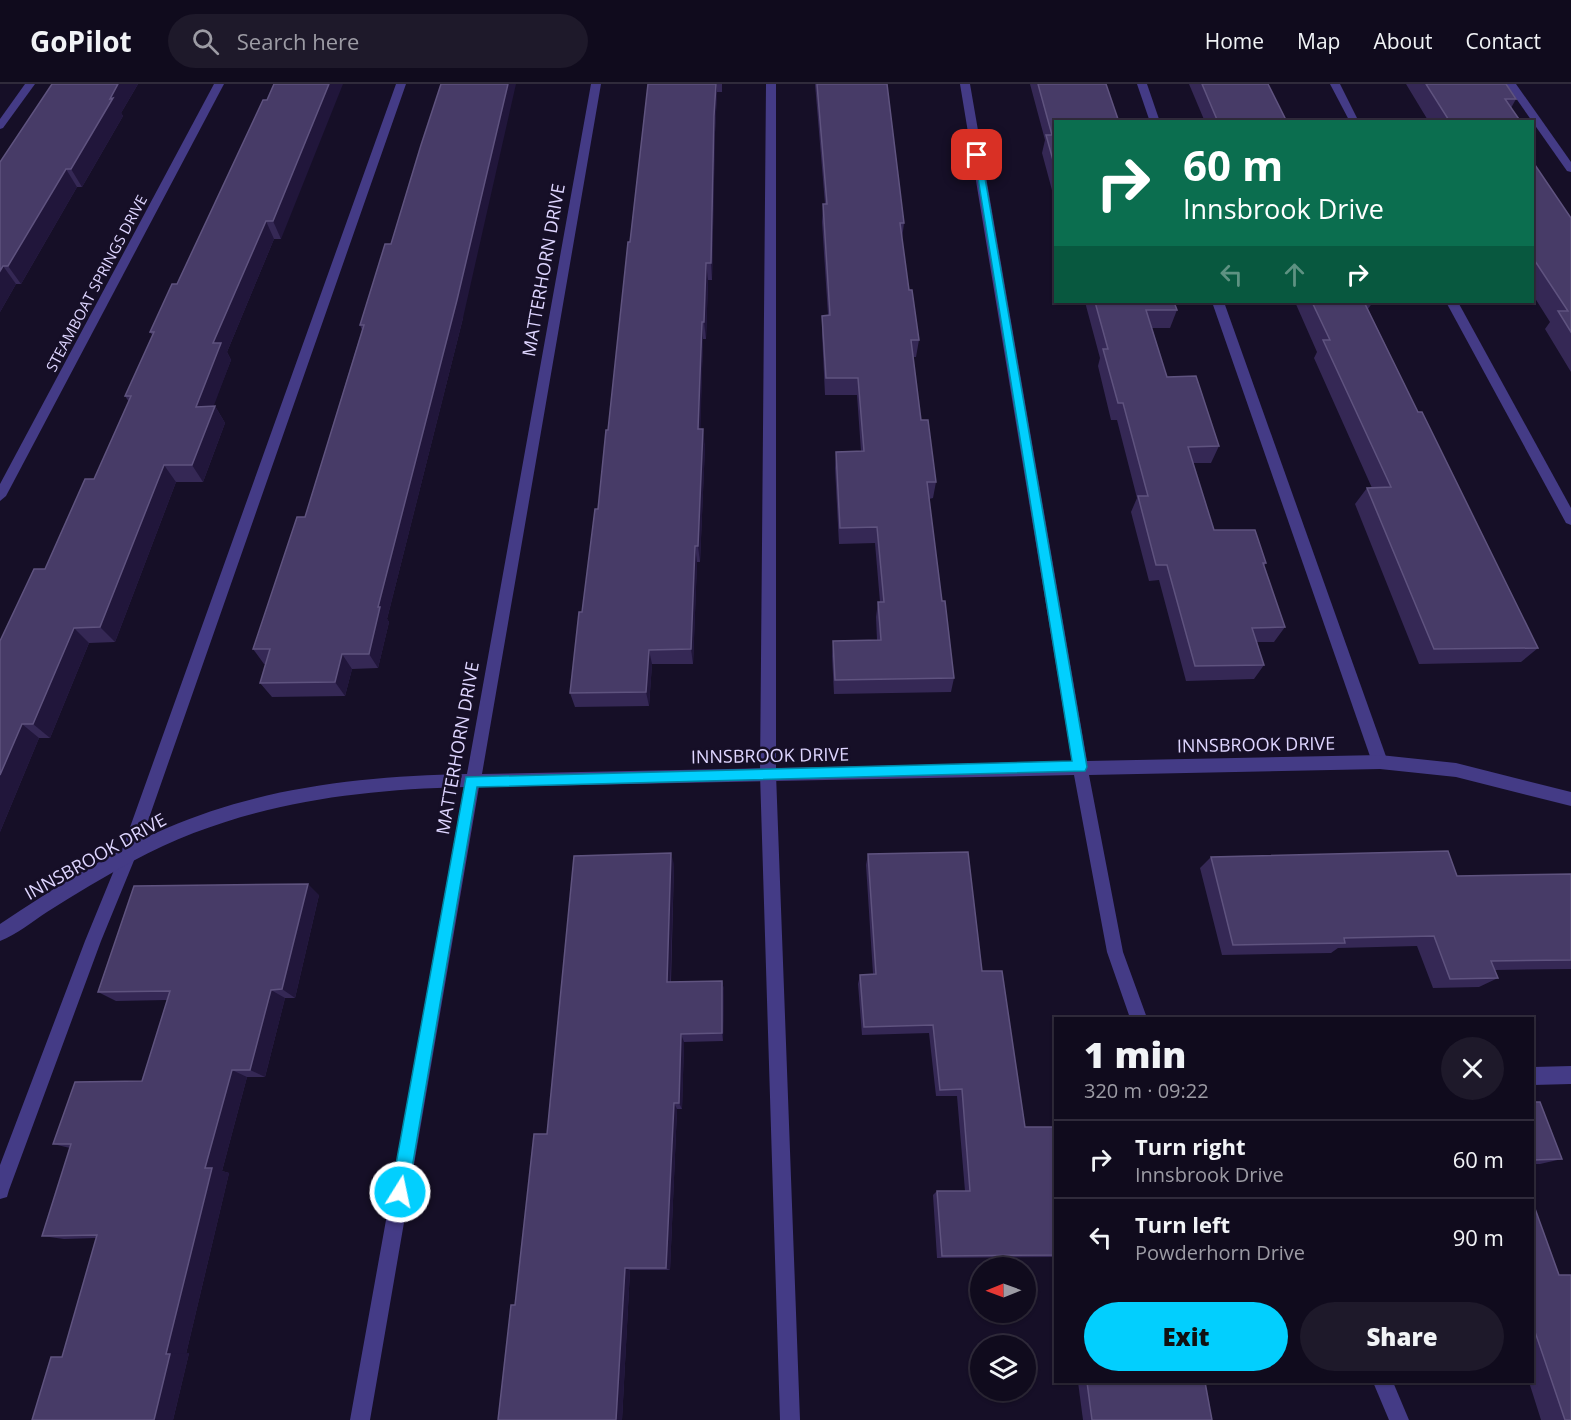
<!DOCTYPE html>
<html lang="en">
<head>
<meta charset="utf-8">
<style>
	:root { --surface:#100b1d; --page:#1e192a; --text:#f1f3f6; --muted:#9c9ba4; --line:#302b3b; --accent:#02cffe }
	body { margin:0; font-family:"Open Sans",sans-serif; background:var(--page); color:var(--text); height:100vh; display:flex; flex-direction:column; font-size:22px; white-space:nowrap }
	* { box-sizing:border-box; margin:0 }
	p { font-size:20px; color:var(--muted) }
	.icon { flex:none; width:33px; height:33px; fill:none; stroke:currentColor; stroke-width:2; stroke-linecap:round; stroke-linejoin:round }
	.map { position:relative; flex:1; overflow:hidden }
	.drawer { position:absolute; left:1054px; top:933px; width:480px; height:366px; display:flex; flex-direction:column; background:var(--surface); border-radius:0px; box-shadow:0 2px 4px #0004,0 0 0 2px var(--line) }
	.drawer>* { flex:none }
	.guide { position:absolute; left:1054px; top:36px; width:480px; height:183px; border-radius:0px; box-shadow:0 2px 4px #0004,0 0 0 2px var(--line); background:#0b6e4f; color:#fff; overflow:hidden }
	.needle { width:39px; rotate:269deg }
	.tools { position:absolute; left:970px; top:1173px; display:grid; gap:12px }
	.tools a { display:grid; place-items:center; width:66px; height:66px; border-radius:50%; background:var(--surface); box-shadow:0 2px 4px #0004,0 0 0 2px var(--line); font-size:30px }
	.pin { position:absolute; display:grid; place-items:center; width:51px; height:51px; color:#fff; margin:-26px; border-radius:12px; box-shadow:0 3px 9px #0006 }
	.me { position:absolute; width:66px; margin:-33px; rotate:10deg; stroke-linejoin:round; filter:drop-shadow(0 0 4px #0008) }
	.turn { display:flex; align-items:center; gap:21px; height:126px; padding:0 30px; font-size:27px }
	.turn .icon { width:78px; height:78px; stroke-width:2.5 }
	.turn b { display:block; font-size:42px; line-height:51px }
	.lanes { display:flex; align-items:center; height:57px; padding:0 30px; background:#0003; justify-content:center; gap:30px; direction:ltr }
	.lanes .off { opacity:.35 }
	.round { display:grid; place-items:center; flex:none; width:63px; height:63px; border-radius:32px; background:var(--page) }
	.overview { display:flex; align-items:center; justify-content:space-between; height:102px; padding:0 30px }
	h1 { font-size:36px; font-weight:800; line-height:45px }
	.button { display:flex; gap:12px; margin-top:auto; padding:12px 30px }
	.button a { flex:1; height:69px; border-radius:36px; background:var(--accent); color:#111; font-size:24px; font-weight:800; line-height:69px; text-align:center }
	.button a+a { background:var(--page); color:var(--text) }
	ul { padding:0; list-style:none }
	li { display:flex; align-items:center; gap:18px; height:78px; padding:0 30px; border-top:2px solid var(--line) }
	li div { flex:1 }
	li b { display:block; font-size:22px }
	li em { font-style:normal }
	header { display:flex; align-items:center; gap:36px; box-sizing:border-box; height:84px; padding:0 30px; background:var(--surface); border-bottom:2px solid var(--line) }
	header strong { font-size:28px }
	nav { display:flex; gap:33px; margin-inline-start:auto; font-size:21px }
	.search { width:420px; height:54px; background:var(--page); display:flex; align-items:center; gap:15px; box-sizing:border-box; padding:0 21px; border-radius:33px; color:var(--muted); font-size:22px }
	.map>svg:first-child { display:block }
	.lines { fill:none; stroke-linecap:round; stroke-linejoin:round }
	.lane { fill:#443b86; fill-rule:evenodd }
	.street { fill:#443b86; fill-rule:evenodd }
	.wall { fill:#352855 }
	.shaded-wall { fill:#21163b }
	.building { fill:#473b67; stroke:#5f537f; stroke-width:1.5 }
	.route { fill:#02cffe; stroke:#0187a5; stroke-width:1.5 }
	.labels { text-anchor:middle; dominant-baseline:central; stroke-width:5; stroke-linejoin:round; paint-order:stroke }
	.far-street-label { font-size:15px; fill:#ded5ff; stroke:#160f27 }
	.street-label { font-size:18px; fill:#ded5ff; stroke:#160f27 }
</style>
</head>
<body>
<header>
<strong>GoPilot</strong>
<div class="search"><svg class="icon" aria-label="search" viewBox="0 0 24 24"><circle cx="10" cy="10" r="6"/><path d="M15 15l6 6"/></svg>Search here</div>
<nav><a>Home</a><a>Map</a><a>About</a><a>Contact</a></nav>
</header>
<div class="map">
<svg width="1571" height="1336" viewBox="0 0 1571 1336">
	<rect width="100%" height="100%" fill="#160f27"/>
	<g class="lines">
		<g class="lane">
			<polygon points="25,0 35,0 3,44 0,45 0,35"/>
			<polygon points="396,0 406,0 135,774 101,857 9,1106 7,1113 0,1115 0,1081 85,857 119,774"/>
			<polygon points="766,0 776,0 776,690 800,1336 780,1336 760,690"/>
			<polygon points="1137,0 1147,0 1160,38 1150,38"/>
			<polygon points="1506,0 1516,0 1571,78 1571,88 1567,87"/>
			<polygon points="1212,218 1224,218 1388,678 1385,683 1380,685 1375,683 1372,678"/>
			<polygon points="1571,982 1571,1000 1533,1001 1533,983"/>
		</g>
		<g class="street">
			<polygon points="214,0 224,0 6,412 0,417 0,400"/>
			<path d="M591 0H601L482 690 1072 678 960 0H970L1087 677 1380 671 1456 679 1571 708V722L1456 693 1380 685 1089 691 1123 868 1147 934H1130L1107 868 1074 691 479 703 370 1336H350L464 703C349 706 236 721 133 777 104 793 75 810 47 828 32 838 17 850 0 857V840C53 805 108 769 167 744 261 703 365 692 467 690Z"/>
			<polygon points="1330,0 1340,0 1359,38 1350,38"/>
			<polygon points="1446,218 1458,218 1571,424 1571,441 1566,439"/>
			<polygon points="1373,1298 1393,1298 1409,1336 1389,1336"/>
		</g>
	</g>
	<g class="wall">
		<polygon points="52,0 138,0 121,29 123,32 82,103 77,103 21,200 16,200 0,228 0,78"/>
		<polygon points="648,0 722,0 722,8 717,8 715,49 712,196 708,196 706,255 703,255 700,345 705,362 700,478 697,478 693,580 652,580 649,622 575,623 570,609 598,425 608,346"/>
		<polygon points="815,0 887,0 904,139 902,155 909,206 919,256 916,273 913,273 921,336 936,398 933,414 929,415 942,517 954,594 951,608 834,610 832,572 833,557 877,556 876,533 878,518 880,518 875,459 839,460 835,384 836,368 861,367 857,311 825,311 822,249 822,232 828,231 822,138 823,120 825,120"/>
		<polygon points="1030,0 1106,0 1056,38 1056,121 1042,69 1045,56"/>
		<polygon points="1189,0 1268,0 1287,38 1205,38"/>
		<polygon points="1406,0 1506,0 1516,15 1511,24 1521,38 1429,38"/>
		<polygon points="263,16 281,155 274,155 227,268 231,276 213,322 215,322 225,339 203,398 176,398 115,558 89,559 50,654 39,654 0,748 0,557 45,485 94,395 129,318 125,312 153,252 150,248 177,200"/>
		<polygon points="1533,78 1571,134 1571,288 1545,245 1550,238 1533,211"/>
		<polygon points="1085,218 1174,218 1177,226 1170,244 1152,244 1167,293 1219,362 1211,379 1193,379 1214,446 1266,479 1264,482 1285,543 1274,558 1257,558 1264,581 1254,595 1186,597 1159,496 1149,497 1131,428 1137,414 1117,336 1111,336 1098,282 1100,274"/>
		<polygon points="1295,218 1373,218 1368,225 1418,328 1538,564 1521,578 1419,580 1355,420 1367,404 1372,404 1314,274 1317,268"/>
		<polygon points="463,234 387,535 389,538 378,584 352,585 345,612 272,613 260,599 266,580 264,580 253,565 305,433 362,246 360,241"/>
		<polygon points="868,770 982,887 1025,1043 1056,1043 1056,1173 937,1174 933,1111 937,1107 965,1107 957,1012 936,1012 929,949 862,951 858,900 860,891 873,890 866,781"/>
		<polygon points="1211,773 1457,792 1571,790 1571,885 1495,886 1498,894 1479,903 1433,904 1417,862 1338,864 1331,869 1222,871 1200,784"/>
		<polygon points="674,780 671,898 722,897 724,906 723,957 684,958 682,1025 677,1025 670,1186 630,1186 622,1336 498,1336 515,1221 547,1050"/>
		<polygon points="319,811 295,914 285,914 265,993 247,993 222,1087 229,1089 186,1270 189,1269 173,1336 96,1154 64,1155 42,1152 70,1064 53,1060 142,997 167,916 116,917 98,908"/>
		<polygon points="1533,1018 1562,1075 1540,1080 1533,1080"/>
		<polygon points="1533,1119 1571,1336 1541,1336 1529,1298 1533,1298"/>
		<polygon points="1078,1298 1205,1298 1212,1336 1083,1336"/>
	</g>
	<g class="shaded-wall">
		<polygon points="118,0 138,0 121,29 123,32 82,103 71,85"/>
		<polygon points="329,0 343,0 281,155 273,137"/>
		<polygon points="508,0 516,0 463,234 387,535 389,538 378,584 369,570 378,523"/>
		<polygon points="716,0 717,0 717,8 715,49 712,196 711,179 714,32"/>
		<polygon points="66,85 77,103 21,200 8,182"/>
		<polygon points="266,137 274,155 227,268 231,276 207,340 196,323 213,259"/>
		<polygon points="706,179 708,196 706,255 704,238"/>
		<polygon points="3,182 16,200 0,228 0,187"/>
		<polygon points="702,238 703,255 700,362 698,345"/>
		<polygon points="215,322 225,339 203,398 192,381"/>
		<polygon points="703,345 705,362 700,478 698,462"/>
		<polygon points="164,381 176,398 115,558 100,543"/>
		<polygon points="695,462 697,478 693,580 691,565"/>
		<polygon points="74,544 89,559 50,654 33,640"/>
		<polygon points="649,566 652,580 649,622 646,608"/>
		<polygon points="342,570 352,585 345,612 335,598"/>
		<polygon points="22,640 39,654 0,748 0,691"/>
		<polygon points="671,769 674,780 670,907 667,898"/>
		<polygon points="308,800 319,811 295,914 282,905"/>
		<polygon points="722,897 724,906 723,957 722,949"/>
		<polygon points="271,906 285,914 265,993 250,986"/>
		<polygon points="681,950 684,958 682,1025 679,1019"/>
		<polygon points="232,986 247,993 222,1087 229,1089 186,1270 166,1270 205,1084"/>
		<polygon points="674,1019 677,1025 670,1186 666,1184"/>
		<polygon points="625,1184 630,1186 622,1336 616,1336"/>
		<polygon points="189,1269 173,1336 154,1336 170,1270"/>
	</g>
	<g class="building">
		<polygon points="52,0 118,0 110,15 113,14 71,85 66,85 8,182 3,182 0,187 0,78"/>
		<polygon points="274,0 329,0 273,137 266,137 213,259 221,259 196,323 215,322 192,381 164,381 100,543 74,544 33,640 22,640 0,691 0,557 34,485 45,485 85,395 94,395 131,312 125,312 154,248 150,248 172,200 177,200 263,16 267,16"/>
		<polygon points="441,0 508,0 457,216 378,523 380,523 369,570 342,570 335,598 260,599 270,565 253,565 297,433 305,433 364,241 360,241 385,160 391,160 421,61"/>
		<polygon points="648,0 716,0 714,32 711,179 706,179 704,238 702,238 698,345 703,345 698,462 695,462 691,565 649,566 646,608 570,609 579,528 582,528 595,425 598,425 606,346 608,346 628,158 630,158"/>
		<polygon points="817,0 887,0 904,139 900,139 909,206 912,206 919,256 911,256 921,336 928,336 936,398 927,398 942,517 945,517 954,594 835,596 833,557 881,556 878,518 884,518 877,443 840,444 836,368 864,367 858,294 826,294 822,232 830,231 823,120 827,120"/>
		<polygon points="1038,0 1106,0 1119,38 1056,38 1056,87 1046,51 1052,51"/>
		<polygon points="1202,0 1268,0 1287,38 1218,38"/>
		<polygon points="1426,0 1506,0 1516,15 1505,15 1521,38 1450,38"/>
		<polygon points="1533,78 1571,134 1571,248 1558,227 1568,227 1533,174"/>
		<polygon points="1095,218 1174,218 1177,226 1146,226 1167,293 1196,292 1219,362 1188,363 1214,446 1255,446 1266,479 1263,479 1285,543 1252,544 1264,581 1195,582 1167,481 1156,481 1138,412 1148,412 1123,319 1118,319 1103,265 1108,265"/>
		<polygon points="1312,218 1364,218 1418,328 1422,328 1538,564 1434,565 1367,404 1391,403 1323,256 1330,256"/>
		<polygon points="1448,767 1457,792 1571,790 1571,876 1491,877 1498,894 1450,895 1434,852 1344,854 1345,859 1233,861 1211,773"/>
		<polygon points="968,768 982,887 1002,887 1025,1043 1056,1043 1056,1171 942,1172 937,1107 970,1107 962,1005 940,1006 933,941 864,943 860,891 876,890 868,770"/>
		<polygon points="671,769 667,898 722,897 722,949 681,950 679,1019 674,1019 666,1184 625,1184 616,1336 498,1336 511,1221 515,1221 534,1050 547,1050 574,772"/>
		<polygon points="308,800 282,905 271,906 250,986 232,986 205,1084 212,1084 166,1270 170,1270 154,1336 32,1336 51,1273 62,1273 97,1151 42,1152 71,1060 53,1060 75,998 142,997 170,907 98,908 134,802"/>
		<polygon points="1533,1018 1540,1018 1562,1075 1533,1076"/>
		<polygon points="1533,1119 1559,1191 1571,1191 1571,1336 1565,1336 1533,1242"/>
		<polygon points="1087,1298 1205,1298 1212,1336 1092,1336"/>
	</g>
	<polygon class="route" points="974,69 981,71 1087,683 1085,687 477,703 408,1108 406,1114 400,1116 394,1114 391,1108 466,693 1072,677"/>
	<g class="labels">
		<g class="far-street-label">
			<text transform="translate(96 199) rotate(-62)">STEAMBOAT SPRINGS DRIVE</text>
		</g>
		<g class="street-label">
			<text transform="translate(543 186) rotate(-80)">MATTERHORN DRIVE</text>
			<text transform="translate(1256 660) rotate(-1)">INNSBROOK DRIVE</text>
			<text transform="translate(457 664) rotate(-80)">MATTERHORN DRIVE</text>
			<text transform="translate(770 671) rotate(-1)">INNSBROOK DRIVE</text>
			<text transform="translate(95 772) rotate(-29)">INNSBROOK DRIVE</text>
		</g>
	</g>
</svg>
<div class="tools">
<a><svg class="needle" viewBox="-14 -14 28 28"><path d="M0-13l5 13h-10z" fill="#e53935"/><path d="M0 13l5-13h-10z" fill="#9c9ba4"/></svg></a>
<a><svg class="icon" aria-label="layers" viewBox="0 0 24 24"><path d="M12 4l9 5-9 5-9-5zM3 14l9 5 9-5"/></svg></a>
</div>
<div class="pin" style="left:977px;top:71px;background:#d93025"><svg class="icon" aria-label="arrive" viewBox="0 0 24 24"><path d="M6 21V4h12l-3 4 3 4H6"/></svg></div>
<svg class="me" style="left:400px;top:1108px" viewBox="-20 -20 40 40"><circle r="17" fill="#02cffe" stroke="#fff" stroke-width="3"/><path d="M0-11L8 9 0 5-8 9z" fill="#fff"/></svg>
<div class="guide">
<div class="turn"><svg class="icon" aria-label="right" viewBox="0 0 24 24"><path d="M7 20v-9h11M14 6l5 5-5 5"/></svg><div><b>60 m</b>Innsbrook Drive</div></div>
<div class="lanes"><svg class="icon off" aria-label="left" viewBox="0 0 24 24"><path d="M17 20v-9H6M10 6l-5 5 5 5"/></svg><svg class="icon off" aria-label="ahead" viewBox="0 0 24 24"><path d="M12 20V5M6 11l6-6 6 6"/></svg><svg class="icon" aria-label="right" viewBox="0 0 24 24"><path d="M7 20v-9h11M14 6l5 5-5 5"/></svg></div>
</div>
<section class="drawer">
<div class="overview"><div><h1>1 min</h1><p>320 m · 09:22</p></div><a class="round"><svg class="icon" aria-label="close" viewBox="0 0 24 24"><path d="M6 6l12 12M18 6L6 18"/></svg></a></div>
<ul>
<li><svg class="icon" aria-label="right" viewBox="0 0 24 24"><path d="M7 20v-9h11M14 6l5 5-5 5"/></svg><div><b>Turn right</b><p>Innsbrook Drive</p></div><em>60 m</em></li>
<li><svg class="icon" aria-label="left" viewBox="0 0 24 24"><path d="M17 20v-9H6M10 6l-5 5 5 5"/></svg><div><b>Turn left</b><p>Powderhorn Drive</p></div><em>90 m</em></li>
</ul>
<div class="button"><a>Exit</a><a>Share</a></div>
</section>
</div>
</body>
</html>
